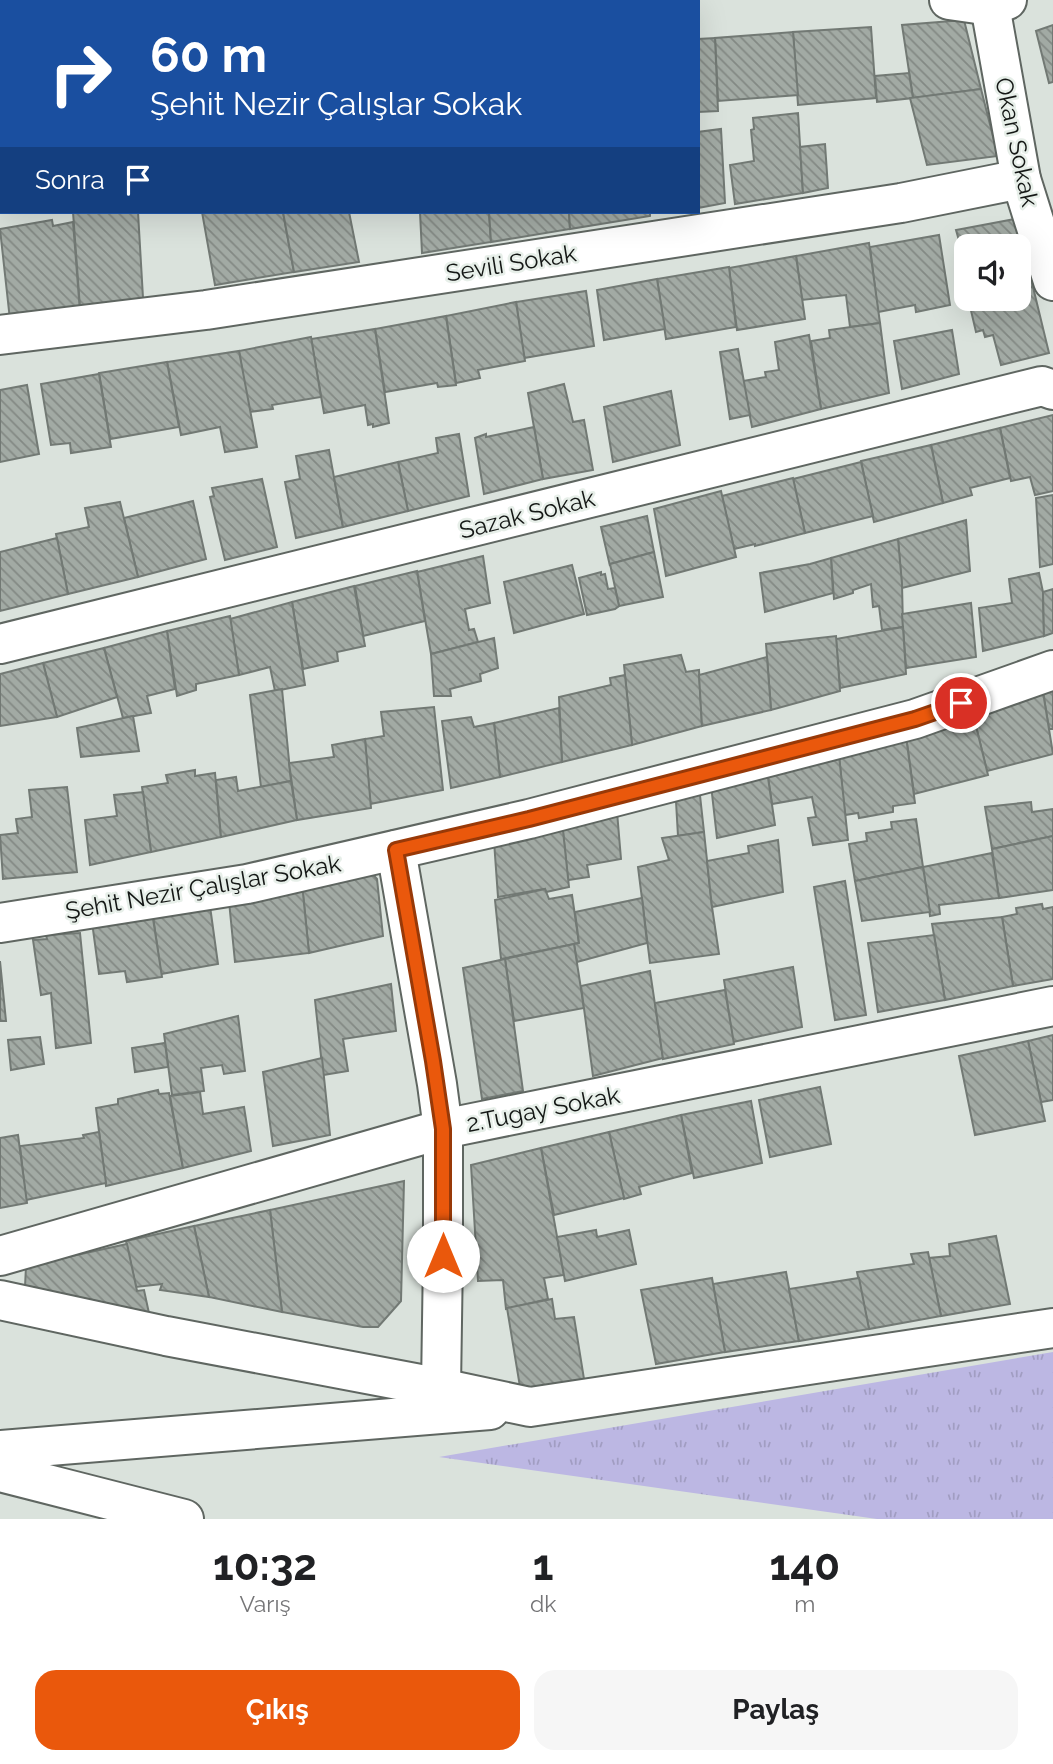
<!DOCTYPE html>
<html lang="tr">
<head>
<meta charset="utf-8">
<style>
	:root { --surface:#fff; --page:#f6f6f6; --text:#202124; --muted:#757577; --accent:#ea580c }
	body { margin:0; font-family:Raleway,sans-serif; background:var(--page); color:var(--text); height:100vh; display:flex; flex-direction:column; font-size:26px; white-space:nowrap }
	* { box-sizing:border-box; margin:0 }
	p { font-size:23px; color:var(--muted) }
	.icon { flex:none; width:38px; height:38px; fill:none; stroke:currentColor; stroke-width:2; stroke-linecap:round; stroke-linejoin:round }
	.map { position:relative; height:1519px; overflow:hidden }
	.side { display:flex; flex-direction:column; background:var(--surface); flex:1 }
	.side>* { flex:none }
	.banner { position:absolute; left:0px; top:0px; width:700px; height:214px; box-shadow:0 7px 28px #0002; background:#1a4fa0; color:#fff; overflow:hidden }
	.buttons { position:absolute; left:954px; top:234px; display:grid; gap:14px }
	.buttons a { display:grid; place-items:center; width:77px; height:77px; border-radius:14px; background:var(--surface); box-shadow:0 7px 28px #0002; font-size:35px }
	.pin { position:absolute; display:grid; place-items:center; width:60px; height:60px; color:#fff; margin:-30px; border:4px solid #fff; border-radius:50%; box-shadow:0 2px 7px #0007 }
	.me { position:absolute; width:77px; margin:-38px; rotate:0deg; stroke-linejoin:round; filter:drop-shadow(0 0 5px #0008) }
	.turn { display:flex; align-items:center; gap:24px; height:147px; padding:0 35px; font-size:32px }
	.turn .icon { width:91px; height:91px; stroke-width:2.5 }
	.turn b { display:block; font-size:49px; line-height:60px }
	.then { display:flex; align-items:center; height:66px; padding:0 35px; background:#0003; gap:14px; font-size:26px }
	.eta { display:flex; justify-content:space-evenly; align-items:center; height:119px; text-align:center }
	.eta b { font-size:42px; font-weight:700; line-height:49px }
	.cta { display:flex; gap:14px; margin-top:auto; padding:14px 35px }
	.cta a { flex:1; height:80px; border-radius:21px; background:var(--accent); color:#fff; font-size:28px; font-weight:700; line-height:80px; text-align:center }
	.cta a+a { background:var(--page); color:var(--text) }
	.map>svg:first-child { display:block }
	.park { fill:url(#park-tufts) }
	.building { fill:url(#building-back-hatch); stroke:#727974; stroke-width:2 }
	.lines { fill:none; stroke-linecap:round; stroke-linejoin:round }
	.minor-casing { stroke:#5f6661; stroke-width:42 }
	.minor { stroke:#fff; stroke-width:38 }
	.route-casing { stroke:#983908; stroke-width:18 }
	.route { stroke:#ea580c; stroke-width:12 }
	.labels { text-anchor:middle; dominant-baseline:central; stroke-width:5; stroke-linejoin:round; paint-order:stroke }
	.street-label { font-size:24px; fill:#141715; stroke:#e7efe9 }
</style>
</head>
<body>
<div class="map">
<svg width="1053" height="1519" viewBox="0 0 1053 1519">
	<defs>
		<pattern id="park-tufts" width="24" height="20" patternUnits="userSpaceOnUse" patternTransform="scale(1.75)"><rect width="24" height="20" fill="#bcb7e3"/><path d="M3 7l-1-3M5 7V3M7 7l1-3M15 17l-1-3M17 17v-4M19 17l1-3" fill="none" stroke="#a19dc2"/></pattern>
		<pattern id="building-back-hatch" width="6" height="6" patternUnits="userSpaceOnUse" patternTransform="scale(1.75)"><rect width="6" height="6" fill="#a2aaa4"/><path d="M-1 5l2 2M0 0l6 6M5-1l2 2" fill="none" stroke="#838984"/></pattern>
	</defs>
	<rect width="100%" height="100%" fill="#dae2dc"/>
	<polygon class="park" points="1053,1352 1053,1519 877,1519 439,1457"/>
	<g class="building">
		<polygon points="0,0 51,0 52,2 2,2 2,17 0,17"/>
		<polygon points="51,0 114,0 115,2 52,2"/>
		<polygon points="114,0 179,0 179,2 115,2"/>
		<polygon points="190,0 249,0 250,2 190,2"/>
		<polygon points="964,20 981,89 913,98 902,25"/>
		<polygon points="1053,25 1053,82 1049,83 1036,31"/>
		<polygon points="871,27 876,98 798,105 793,32"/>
		<polygon points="793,32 798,95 718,101 715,38"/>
		<polygon points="715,38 718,111 698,112 698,39"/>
		<polygon points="909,73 913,98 877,102 875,76"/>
		<polygon points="981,89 998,156 927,165 910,98"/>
		<polygon points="798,113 803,193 735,204 730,165 754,161 751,130 754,129 753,118"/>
		<polygon points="721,129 725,203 698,208 698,132"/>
		<polygon points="825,144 828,188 803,193 800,147"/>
		<polygon points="73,212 138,212 143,298 80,308"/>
		<polygon points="202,212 283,212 294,272 215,285"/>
		<polygon points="283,212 349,212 359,262 294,272"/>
		<polygon points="420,212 489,212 491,242 422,253"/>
		<polygon points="489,212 569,212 570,229 491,242"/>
		<polygon points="569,212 650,212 650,216 570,229"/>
		<polygon points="1015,219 1033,287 1018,290 1018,247 966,247 966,265 956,230"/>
		<polygon points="52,220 53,226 73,222 80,312 10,320 0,229"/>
		<polygon points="939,235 950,305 916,312 915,305 878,312 870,247"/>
		<polygon points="869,243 880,323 850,327 846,295 802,300 796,256"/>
		<polygon points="796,256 805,319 737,330 729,268"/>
		<polygon points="729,267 736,327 666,339 657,279"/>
		<polygon points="657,279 665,329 604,340 597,290"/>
		<polygon points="1033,287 1049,353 1001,365 993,335 985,337 983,330 976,332 969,302 980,299 1018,299 1018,290"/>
		<polygon points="586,291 594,346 524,358 516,302"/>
		<polygon points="516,302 525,361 478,370 480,378 456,383 446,316"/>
		<polygon points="446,316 456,385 438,387 437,383 385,392 375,329"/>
		<polygon points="880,323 889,393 821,409 811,341 830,338 829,330"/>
		<polygon points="375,329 389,423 373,427 373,424 368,425 365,405 324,413 311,339"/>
		<polygon points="952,330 959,374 902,389 894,341"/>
		<polygon points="809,335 821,409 752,427 743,381 766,377 765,372 779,370 775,342"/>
		<polygon points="311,337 321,397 272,405 273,409 249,412 239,351"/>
		<polygon points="738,349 750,415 730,419 720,352"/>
		<polygon points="239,351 257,447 225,452 220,427 181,435 167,362"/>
		<polygon points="167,362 179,427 110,439 99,373"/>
		<polygon points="99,374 111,447 71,453 70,443 51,445 41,384"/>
		<polygon points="564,384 573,422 584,420 593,470 543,479 528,393"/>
		<polygon points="27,385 39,454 0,462 0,390"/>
		<polygon points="671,391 680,445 613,462 604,407"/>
		<polygon points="1053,415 1053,491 1035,495 1030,477 1011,481 1000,428"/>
		<polygon points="534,427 543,479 484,494 475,438 486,434 486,437"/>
		<polygon points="1000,428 1010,478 970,488 972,495 943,503 931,445"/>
		<polygon points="459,434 469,496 408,511 398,462 438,453 436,438"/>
		<polygon points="931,445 943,503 874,522 861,461"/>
		<polygon points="329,450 343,527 296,538 285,482 300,479 296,456"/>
		<polygon points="398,462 408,511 343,527 334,477"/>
		<polygon points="861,462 873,516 805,533 793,479"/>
		<polygon points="793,478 805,533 755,546 755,544 734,549 722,496"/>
		<polygon points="262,479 277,547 225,560 210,497 214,496 212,488"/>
		<polygon points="721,491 736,557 666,576 654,509"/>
		<polygon points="1053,495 1053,564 1040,567 1036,498"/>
		<polygon points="193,501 206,559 138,577 124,518"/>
		<polygon points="120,502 138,577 68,594 56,534 89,527 85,508"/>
		<polygon points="647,516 654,552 610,564 610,566 601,527"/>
		<polygon points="966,520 970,571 902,588 898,539"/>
		<polygon points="57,538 68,594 0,611 0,552"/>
		<polygon points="898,539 902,584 903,627 882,630 879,606 873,607 871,584 853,590 853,593 834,599 831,558"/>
		<polygon points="654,552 663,597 619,606 610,564"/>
		<polygon points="483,556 490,603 465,609 469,630 474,629 478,642 431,654 417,572"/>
		<polygon points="831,558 833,593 765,612 760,573 810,564"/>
		<polygon points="572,565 584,614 514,633 504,582"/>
		<polygon points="417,571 425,621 363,636 355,586"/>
		<polygon points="601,572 601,575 605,574 608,589 615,588 619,606 615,609 587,615 579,578"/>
		<polygon points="1039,573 1043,592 1044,636 983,651 979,608 1012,603 1009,579"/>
		<polygon points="354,586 365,646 337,652 338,661 303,669 292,602"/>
		<polygon points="1053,589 1053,633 1044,636 1043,592"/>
		<polygon points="292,602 305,685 275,691 270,667 239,675 230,619"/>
		<polygon points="971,603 976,657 906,668 902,614"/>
		<polygon points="230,616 239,675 196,684 196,690 177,696 167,631"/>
		<polygon points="903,627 906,674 840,688 836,639"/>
		<polygon points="167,631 175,689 147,696 151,713 123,718 104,648"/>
		<polygon points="836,636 840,691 771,710 766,644"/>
		<polygon points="494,638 498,668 480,674 481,681 450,689 451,696 434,696 431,654"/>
		<polygon points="104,648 117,697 57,717 43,663"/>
		<polygon points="681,655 686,672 699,670 702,726 632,745 624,665"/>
		<polygon points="767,657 771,710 702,726 699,675"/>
		<polygon points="43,663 57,717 0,726 0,674"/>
		<polygon points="625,675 632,745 562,762 559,697 611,685 610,678"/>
		<polygon points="1053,685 1053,729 1049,729 1043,692"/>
		<polygon points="282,689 291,781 261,787 250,695"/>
		<polygon points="1043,692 1053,754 987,771 972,710"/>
		<polygon points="434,707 443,790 370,804 365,739 384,736 381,712"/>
		<polygon points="559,708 562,762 500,777 494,723"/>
		<polygon points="972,710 988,775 914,794 905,729"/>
		<polygon points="133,716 139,751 81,757 77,728"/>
		<polygon points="471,717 474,727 494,723 500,777 451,788 442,721"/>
		<polygon points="905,729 915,803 893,806 893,812 859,818 858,813 845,815 838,746"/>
		<polygon points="365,739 371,808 297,820 289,763 334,757 332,745"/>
		<polygon points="838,746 848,840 813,845 808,818 816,817 812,797 772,804 766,764"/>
		<polygon points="766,764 775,825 717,838 710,776"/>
		<polygon points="195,770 195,776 215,773 221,837 151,852 142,787 168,783 166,775"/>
		<polygon points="236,777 238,791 291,781 297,820 221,837 216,780"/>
		<polygon points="698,777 704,832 678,836 675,784"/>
		<polygon points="67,787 77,872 3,879 0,835 18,833 16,819 32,817 29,790"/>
		<polygon points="143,792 151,852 90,865 85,820 117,816 114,795"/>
		<polygon points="616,800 621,859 587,865 589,877 568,880 561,812"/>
		<polygon points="1031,802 1032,812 1053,809 1053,836 992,849 985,807"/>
		<polygon points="561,812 569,887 546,892 545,889 498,897 493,827"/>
		<polygon points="916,819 923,867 855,881 849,844 867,841 866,833 892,829 891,822"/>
		<polygon points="704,832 712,907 719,954 650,963 638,867 669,860 662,838"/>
		<polygon points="1053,836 1053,890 999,898 992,849"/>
		<polygon points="778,840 783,892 712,907 707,861 749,853 748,846"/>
		<polygon points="992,853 999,898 939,905 940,914 930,916 923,867"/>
		<polygon points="361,861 377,879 383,936 309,953 301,874"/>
		<polygon points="923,867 930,912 862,921 855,881"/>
		<polygon points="301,874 309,953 235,962 228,891"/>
		<polygon points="845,881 866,1015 835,1020 814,887"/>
		<polygon points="545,889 549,899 572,895 579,943 501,959 495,900"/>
		<polygon points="642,898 647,943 577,962 574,944 579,943 575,912"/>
		<polygon points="209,899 218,964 161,974 152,909"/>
		<polygon points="1042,904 1043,909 1053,907 1053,979 1013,986 1002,917 1017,914 1016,908"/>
		<polygon points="152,912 162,977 127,982 125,971 99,974 92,922"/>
		<polygon points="1002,917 1013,986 945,1000 932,924"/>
		<polygon points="80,933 91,1043 56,1048 51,993 41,995 33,940 47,939 46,935"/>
		<polygon points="934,935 945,1000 878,1012 868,943"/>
		<polygon points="574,944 584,1008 514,1021 505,959"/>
		<polygon points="505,959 523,1091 482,1099 463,968"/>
		<polygon points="0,961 6,1021 0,1021"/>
		<polygon points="793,967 802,1027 733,1042 724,980"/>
		<polygon points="650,971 663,1058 593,1076 581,986"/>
		<polygon points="391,984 396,1031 343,1039 348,1071 323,1075 315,1000"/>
		<polygon points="725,990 734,1044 663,1059 655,1003"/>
		<polygon points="238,1016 245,1071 224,1074 222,1065 201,1068 204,1091 172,1095 164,1034"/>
		<polygon points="1053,1035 1053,1100 1041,1102 1028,1041"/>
		<polygon points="40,1037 44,1064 11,1070 8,1040"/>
		<polygon points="1028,1041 1045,1121 975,1135 959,1056"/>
		<polygon points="165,1043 168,1067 135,1072 132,1048"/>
		<polygon points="322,1058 330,1135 273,1146 263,1072"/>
		<polygon points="820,1087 831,1144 770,1157 759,1100"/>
		<polygon points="158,1090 159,1094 169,1093 183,1168 106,1186 96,1108 118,1104 118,1099"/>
		<polygon points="200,1092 203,1114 244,1107 251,1151 183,1168 170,1096"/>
		<polygon points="751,1101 762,1163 694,1178 681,1115"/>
		<polygon points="681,1115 692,1173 639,1187 641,1194 624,1199 609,1132"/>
		<polygon points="99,1132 106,1183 26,1200 20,1146 84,1138 83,1135"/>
		<polygon points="609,1132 624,1198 554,1215 541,1148"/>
		<polygon points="18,1135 27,1203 0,1208 0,1138"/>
		<polygon points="541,1148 564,1275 544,1278 548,1299 506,1309 503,1280 478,1281 471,1165"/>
		<polygon points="404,1181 401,1301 378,1327 363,1327 282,1312 270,1210"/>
		<polygon points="270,1210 282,1312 209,1297 194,1226"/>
		<polygon points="194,1226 209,1297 160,1290 162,1284 136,1287 126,1241"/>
		<polygon points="596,1230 597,1237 629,1230 636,1264 565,1281 557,1237"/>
		<polygon points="996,1236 1010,1304 941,1316 929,1258 950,1256 949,1244"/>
		<polygon points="127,1244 137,1291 144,1290 150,1318 25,1287 26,1266"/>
		<polygon points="928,1252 941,1316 869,1329 857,1272 914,1264 911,1254"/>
		<polygon points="786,1272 799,1341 725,1352 713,1284"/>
		<polygon points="712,1278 725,1352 656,1364 641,1290"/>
		<polygon points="859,1278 869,1329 799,1341 789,1289"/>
		<polygon points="552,1299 555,1319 574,1317 584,1379 544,1386 521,1393 507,1308"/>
	</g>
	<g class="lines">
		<defs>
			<g id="minor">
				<polyline points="949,0 991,6 1007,0"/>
				<polyline points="989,0 1021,179 1053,281"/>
				<polyline points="518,2 574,0"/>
				<polyline points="0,31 2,30"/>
				<polyline points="0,335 206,310 901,203 1021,179"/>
				<polyline points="0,644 1042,386 1053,390"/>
				<polyline points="396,850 437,1084 443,1129 443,1256 441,1388"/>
				<polyline points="0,923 247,884 529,819 915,719 1053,670"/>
				<polyline points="0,1256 443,1129 1053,1006"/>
				<polyline points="0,1300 166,1336 441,1388 530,1407 1053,1328"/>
				<polyline points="0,1450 490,1410"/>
				<polyline points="0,1472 184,1519"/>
			</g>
		</defs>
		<use href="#minor" class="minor-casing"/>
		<use href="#minor" class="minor"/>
	</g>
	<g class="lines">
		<defs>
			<polyline id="route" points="443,1256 443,1129 433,1061 396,850 529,819 915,719 961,703"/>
		</defs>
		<use href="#route" class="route-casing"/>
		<use href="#route" class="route"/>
	</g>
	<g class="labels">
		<g class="street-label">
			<text transform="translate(1017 142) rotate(78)">Okan Sokak</text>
			<text transform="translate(511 263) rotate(-9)">Sevili Sokak</text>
			<text transform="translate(527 514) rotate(-14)">Sazak Sokak</text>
			<text transform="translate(203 887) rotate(-10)">Şehit Nezir Çalışlar Sokak</text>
			<text transform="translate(543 1109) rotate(-11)">2.Tugay Sokak</text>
		</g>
	</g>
</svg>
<div class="buttons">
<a><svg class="icon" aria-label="sound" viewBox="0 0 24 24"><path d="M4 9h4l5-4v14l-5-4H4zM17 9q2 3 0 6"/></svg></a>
</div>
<div class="pin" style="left:961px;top:703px;background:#d93025"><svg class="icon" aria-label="arrive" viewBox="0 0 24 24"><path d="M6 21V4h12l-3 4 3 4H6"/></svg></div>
<svg class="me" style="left:443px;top:1256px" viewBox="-20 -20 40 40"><circle r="19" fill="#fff"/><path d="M0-13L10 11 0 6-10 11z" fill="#ea580c"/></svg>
<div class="banner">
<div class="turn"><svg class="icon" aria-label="right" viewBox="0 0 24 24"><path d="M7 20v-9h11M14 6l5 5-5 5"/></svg><div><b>60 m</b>Şehit Nezir Çalışlar Sokak</div></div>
<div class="then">Sonra<svg class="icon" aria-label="arrive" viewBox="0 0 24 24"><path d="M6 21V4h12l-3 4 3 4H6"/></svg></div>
</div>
</div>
<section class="side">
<div class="eta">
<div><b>10:32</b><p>Varış</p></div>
<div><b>1</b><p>dk</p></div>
<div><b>140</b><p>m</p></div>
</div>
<div class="cta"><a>Çıkış</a><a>Paylaş</a></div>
</section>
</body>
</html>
